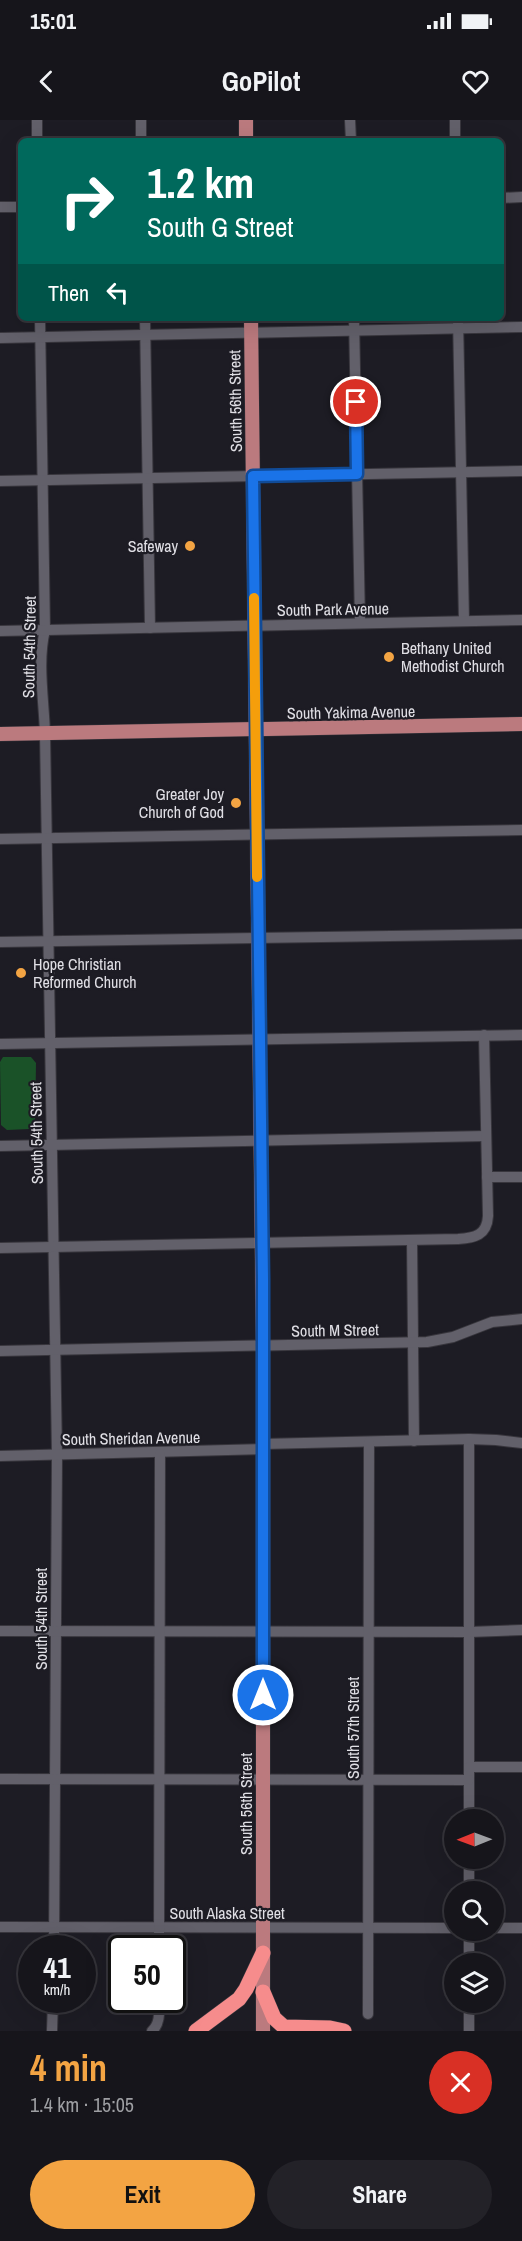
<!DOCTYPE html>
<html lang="en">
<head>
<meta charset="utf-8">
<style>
	:root { --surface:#16151b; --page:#232228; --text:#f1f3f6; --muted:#9e9fa3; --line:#35343a; --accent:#f3a443 }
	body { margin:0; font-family:"Archivo Narrow",sans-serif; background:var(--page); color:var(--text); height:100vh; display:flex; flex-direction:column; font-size:22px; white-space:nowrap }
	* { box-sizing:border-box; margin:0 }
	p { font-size:20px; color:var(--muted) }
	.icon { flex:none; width:33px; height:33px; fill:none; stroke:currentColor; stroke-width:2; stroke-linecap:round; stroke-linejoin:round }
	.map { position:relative; height:1911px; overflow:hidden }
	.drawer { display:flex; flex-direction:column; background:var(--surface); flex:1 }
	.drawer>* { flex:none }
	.guide { position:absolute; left:18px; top:18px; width:486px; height:183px; border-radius:9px; box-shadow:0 6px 24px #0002,0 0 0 2px var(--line); background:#00695c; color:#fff; overflow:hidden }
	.needle { width:39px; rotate:269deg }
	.fabs { position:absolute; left:444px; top:1689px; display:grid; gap:12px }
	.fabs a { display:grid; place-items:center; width:60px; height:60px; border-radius:50%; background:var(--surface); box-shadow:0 6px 24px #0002,0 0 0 2px var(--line); font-size:30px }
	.speed { position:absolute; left:18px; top:1815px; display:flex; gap:12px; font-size:30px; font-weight:700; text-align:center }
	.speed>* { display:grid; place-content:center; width:78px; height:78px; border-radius:50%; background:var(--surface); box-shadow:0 6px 24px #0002,0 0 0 2px var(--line); line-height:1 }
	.speed small { font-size:15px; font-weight:400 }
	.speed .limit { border:3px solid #111; border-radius:9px; background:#fff; color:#111 }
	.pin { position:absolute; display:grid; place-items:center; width:51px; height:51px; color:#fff; margin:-26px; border:3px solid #fff; border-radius:50%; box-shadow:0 2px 6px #0007 }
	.me { position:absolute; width:66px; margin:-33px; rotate:0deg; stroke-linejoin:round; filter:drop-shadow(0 0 4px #0008) }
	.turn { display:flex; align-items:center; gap:21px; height:126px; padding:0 30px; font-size:27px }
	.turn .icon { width:78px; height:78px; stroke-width:2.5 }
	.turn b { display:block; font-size:42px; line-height:51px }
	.then { display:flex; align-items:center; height:57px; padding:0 30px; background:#0003; gap:12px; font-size:22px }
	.round { display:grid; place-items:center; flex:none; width:63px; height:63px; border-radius:32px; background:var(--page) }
	.overview { display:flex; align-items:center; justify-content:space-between; height:102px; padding:0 30px }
	h1 { font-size:36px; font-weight:700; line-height:45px; color:var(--accent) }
	.cta { display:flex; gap:12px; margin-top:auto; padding:12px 30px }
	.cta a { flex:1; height:69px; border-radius:36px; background:var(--accent); color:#111; font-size:24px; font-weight:700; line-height:69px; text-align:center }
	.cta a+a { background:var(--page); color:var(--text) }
	.status { display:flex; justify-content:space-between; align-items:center; height:42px; padding:0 30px; background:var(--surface); direction:ltr }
	.status svg { height:16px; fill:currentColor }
	header { display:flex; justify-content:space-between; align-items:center; height:78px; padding:0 30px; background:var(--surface); font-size:27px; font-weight:700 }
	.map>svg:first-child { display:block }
	.green { fill:#1a5228 }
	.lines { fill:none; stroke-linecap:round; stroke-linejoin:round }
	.minor-casing { stroke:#38363d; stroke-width:12 }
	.major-casing { stroke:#38363d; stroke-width:15 }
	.highway-casing { stroke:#38363d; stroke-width:16 }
	.minor { stroke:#62606a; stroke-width:10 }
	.major { stroke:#bb7a7e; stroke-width:14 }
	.highway { stroke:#f68c8c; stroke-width:15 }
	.route-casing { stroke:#114b97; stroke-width:15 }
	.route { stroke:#1a73e8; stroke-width:10 }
	.slow { stroke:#f59e0b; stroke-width:10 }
	.poi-dot { fill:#f3a443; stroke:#1d1c24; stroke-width:2 }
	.labels { text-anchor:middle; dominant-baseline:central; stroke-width:4.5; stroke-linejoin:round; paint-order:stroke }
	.street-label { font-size:16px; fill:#e0dfe5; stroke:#1d1c24 }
	.poi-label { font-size:16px; fill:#e0dfe5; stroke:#1d1c24; text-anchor:end }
</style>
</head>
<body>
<div class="status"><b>15:01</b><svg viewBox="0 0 49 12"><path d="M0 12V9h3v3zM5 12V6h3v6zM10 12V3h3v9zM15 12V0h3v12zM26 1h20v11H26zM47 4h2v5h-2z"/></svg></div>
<header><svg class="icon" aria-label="back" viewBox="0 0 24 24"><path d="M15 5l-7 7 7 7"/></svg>GoPilot<svg class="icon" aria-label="heart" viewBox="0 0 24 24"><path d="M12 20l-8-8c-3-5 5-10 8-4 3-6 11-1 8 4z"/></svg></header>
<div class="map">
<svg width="522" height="1911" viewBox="0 0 522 1911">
	<rect width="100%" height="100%" fill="#1d1c24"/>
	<polygon class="green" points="3,937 31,937 36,943 35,1004 29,1009 7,1010 1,1005 0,942"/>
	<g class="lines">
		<defs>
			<g id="minor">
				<polyline points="37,0 37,21"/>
				<polyline points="141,0 141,21"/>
				<polyline points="350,0 351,21"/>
				<polyline points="455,0 455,21"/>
				<polyline points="501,78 522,77"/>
				<polyline points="0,87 21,87"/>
				<path d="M40 198 45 510C37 542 44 580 45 614L57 1335 54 1828"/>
				<polyline points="145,198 150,508"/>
				<polyline points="354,198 360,502"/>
				<polyline points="458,198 464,501"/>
				<polyline points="0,218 522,207"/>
				<polyline points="0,361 522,351"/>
				<polyline points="0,511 522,500"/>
				<polyline points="0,719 522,710"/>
				<polyline points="0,822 522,814"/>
				<polyline points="0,924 522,915"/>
				<polyline points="0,1026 486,1016"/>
				<polyline points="487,1057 522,1057"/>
				<polyline points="412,1120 414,1321"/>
				<path d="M0 1128 458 1119C475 1118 487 1115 488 1096L484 915"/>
				<polyline points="0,1231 427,1222 453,1217 492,1202 522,1199"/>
				<polyline points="469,1319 469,1700"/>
				<polyline points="263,1324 469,1319 496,1320 522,1323"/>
				<polyline points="0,1336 263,1329"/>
				<polyline points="0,1511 469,1512 522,1510"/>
				<polyline points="469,1647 522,1647"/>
				<polyline points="0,1659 469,1660"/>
				<polyline points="469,1738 469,1772"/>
				<polyline points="0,1807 454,1808"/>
				<polyline points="494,1808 522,1808"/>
				<polyline points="469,1810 469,1844"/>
				<polyline points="159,1828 160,1334"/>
				<polyline points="469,1882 469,1911"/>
				<polyline points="368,1894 369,1322"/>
				<polyline points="52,1911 53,1880"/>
				<path d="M152 1911C161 1903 159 1890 159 1880"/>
			</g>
			<g id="major">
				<polyline points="246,0 246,21"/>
				<polyline points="251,198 263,1226 263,1911"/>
				<polyline points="0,614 522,604"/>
			</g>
			<g id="highway">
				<polyline points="263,1872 274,1898 284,1907 330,1908 344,1911"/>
				<polyline points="196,1911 239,1879 246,1869 263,1833"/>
			</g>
		</defs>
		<use href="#minor" class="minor-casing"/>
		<use href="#major" class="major-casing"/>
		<use href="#highway" class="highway-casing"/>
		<use href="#minor" class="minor"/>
		<use href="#major" class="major"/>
		<use href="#highway" class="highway"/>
	</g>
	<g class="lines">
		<defs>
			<polyline id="route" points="263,1575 263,1160 253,356 357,354 356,282"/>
		</defs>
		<use href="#route" class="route-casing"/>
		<use href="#route" class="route"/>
		<polyline class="slow" points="254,478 257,757"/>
	</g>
	<g class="poi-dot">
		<circle cx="190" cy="426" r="6"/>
		<circle cx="389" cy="537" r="6"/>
		<circle cx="236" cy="683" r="6"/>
		<circle cx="21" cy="853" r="6"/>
	</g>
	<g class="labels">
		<g class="street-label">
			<text transform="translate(235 281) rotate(-91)">South 56th Street</text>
			<text transform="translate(333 489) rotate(-1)">South Park Avenue</text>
			<text transform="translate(29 527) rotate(-89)">South 54th Street</text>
			<text transform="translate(351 592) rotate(-1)">South Yakima Avenue</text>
			<text transform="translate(36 1013) rotate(-91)">South 54th Street</text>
			<text transform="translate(335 1210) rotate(-1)">South M Street</text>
			<text transform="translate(131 1318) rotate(-1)">South Sheridan Avenue</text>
			<text transform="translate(41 1499) rotate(-90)">South 54th Street</text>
			<text transform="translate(353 1608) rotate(-90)">South 57th Street</text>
			<text transform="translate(246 1684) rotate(-90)">South 56th Street</text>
			<text x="227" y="1793">South Alaska Street</text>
		</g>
		<g class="poi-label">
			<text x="178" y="426">Safeway</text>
			<text x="401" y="528" text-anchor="start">Bethany United<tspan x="401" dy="18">Methodist Church</tspan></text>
			<text x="224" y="674">Greater Joy<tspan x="224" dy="18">Church of God</tspan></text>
			<text x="33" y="844" text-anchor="start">Hope Christian<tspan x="33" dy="18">Reformed Church</tspan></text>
		</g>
	</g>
</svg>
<div class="fabs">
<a><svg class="needle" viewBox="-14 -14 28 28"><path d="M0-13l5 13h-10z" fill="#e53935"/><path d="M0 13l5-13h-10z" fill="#9e9fa3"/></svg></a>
<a><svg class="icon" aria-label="search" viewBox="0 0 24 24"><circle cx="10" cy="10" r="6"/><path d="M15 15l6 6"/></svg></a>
<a><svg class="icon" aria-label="layers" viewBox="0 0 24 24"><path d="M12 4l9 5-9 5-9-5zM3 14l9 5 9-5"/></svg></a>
</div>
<div class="speed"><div>41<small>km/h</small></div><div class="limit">50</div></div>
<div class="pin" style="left:356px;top:282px;background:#d93025"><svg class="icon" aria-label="arrive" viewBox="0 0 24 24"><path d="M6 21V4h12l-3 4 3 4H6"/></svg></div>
<svg class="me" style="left:263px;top:1575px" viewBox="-20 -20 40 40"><circle r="17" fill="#1a73e8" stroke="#fff" stroke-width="3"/><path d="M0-11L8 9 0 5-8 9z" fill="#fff"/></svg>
<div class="guide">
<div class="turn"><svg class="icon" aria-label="right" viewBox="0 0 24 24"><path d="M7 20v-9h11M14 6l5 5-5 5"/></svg><div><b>1.2 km</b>South G Street</div></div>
<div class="then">Then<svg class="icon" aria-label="left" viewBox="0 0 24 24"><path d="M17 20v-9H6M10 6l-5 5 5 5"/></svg></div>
</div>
</div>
<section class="drawer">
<div class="overview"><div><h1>4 min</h1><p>1.4 km · 15:05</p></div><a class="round" style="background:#d93025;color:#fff"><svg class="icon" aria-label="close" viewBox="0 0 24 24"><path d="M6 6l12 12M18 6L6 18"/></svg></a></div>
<div class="cta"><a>Exit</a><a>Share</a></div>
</section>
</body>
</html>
